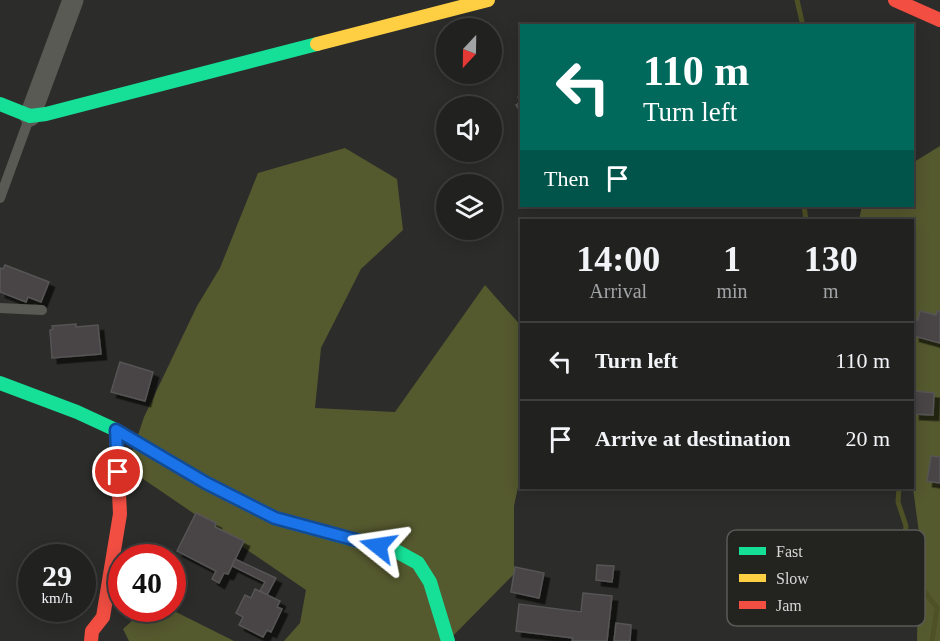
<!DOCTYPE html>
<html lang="en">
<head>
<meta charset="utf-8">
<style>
	:root { --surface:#212120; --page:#292929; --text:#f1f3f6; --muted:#a2a3a5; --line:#3e3e3e }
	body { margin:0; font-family:Georgia,serif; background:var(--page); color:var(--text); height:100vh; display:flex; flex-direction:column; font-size:22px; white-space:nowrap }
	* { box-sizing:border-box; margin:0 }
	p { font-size:20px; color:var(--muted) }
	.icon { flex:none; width:33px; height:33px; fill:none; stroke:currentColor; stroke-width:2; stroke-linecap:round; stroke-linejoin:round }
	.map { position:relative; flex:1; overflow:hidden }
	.panel { position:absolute; left:520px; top:219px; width:394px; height:270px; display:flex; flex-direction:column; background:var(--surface); border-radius:0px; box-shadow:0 3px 15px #0003,0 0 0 2px var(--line) }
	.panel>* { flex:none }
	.banner { position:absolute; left:520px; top:24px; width:394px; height:183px; border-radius:0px; box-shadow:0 3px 15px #0003,0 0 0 2px var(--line); background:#00695c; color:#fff; overflow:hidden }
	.needle { width:39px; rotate:202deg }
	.tools { position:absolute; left:436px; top:18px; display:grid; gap:12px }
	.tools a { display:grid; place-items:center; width:66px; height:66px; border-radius:50%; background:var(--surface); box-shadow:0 3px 15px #0003,0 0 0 2px var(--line); font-size:30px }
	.speed { position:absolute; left:18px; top:544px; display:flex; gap:12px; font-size:30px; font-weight:700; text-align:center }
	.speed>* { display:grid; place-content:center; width:78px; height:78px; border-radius:50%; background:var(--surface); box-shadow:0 3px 15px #0003,0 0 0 2px var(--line); line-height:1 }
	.speed small { font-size:15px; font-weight:400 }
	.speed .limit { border:9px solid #d22; background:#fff; color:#111 }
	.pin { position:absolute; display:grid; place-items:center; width:51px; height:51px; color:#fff; margin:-26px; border:3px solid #fff; border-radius:50%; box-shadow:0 2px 6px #0007 }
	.me { position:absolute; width:66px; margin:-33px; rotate:285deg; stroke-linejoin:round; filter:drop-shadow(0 0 4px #0008) }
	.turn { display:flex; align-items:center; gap:21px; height:126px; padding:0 24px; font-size:27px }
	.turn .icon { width:78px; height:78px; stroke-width:2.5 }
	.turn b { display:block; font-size:42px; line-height:51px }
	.then { display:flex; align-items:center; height:57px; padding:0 24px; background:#0003; gap:12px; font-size:22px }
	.eta { display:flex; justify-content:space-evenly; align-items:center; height:102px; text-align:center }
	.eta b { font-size:36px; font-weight:700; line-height:42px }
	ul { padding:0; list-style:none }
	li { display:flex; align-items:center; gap:18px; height:78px; padding:0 24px; border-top:2px solid var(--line) }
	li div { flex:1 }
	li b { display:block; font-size:22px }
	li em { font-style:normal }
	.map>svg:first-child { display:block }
	.forest { fill:#55592e }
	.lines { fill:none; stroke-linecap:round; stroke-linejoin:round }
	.stream { stroke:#4e5125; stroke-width:5 }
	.building { fill:#4a4447; stroke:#565555; stroke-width:1.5; filter:url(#shadow) }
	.lane { stroke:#5a5a54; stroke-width:10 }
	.street { stroke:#5a5a54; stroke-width:21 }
	.fast { stroke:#16e098; stroke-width:14 }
	.slow { stroke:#ffcf43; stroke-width:14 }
	.jam { stroke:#f24e42; stroke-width:14 }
	.route-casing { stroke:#114b97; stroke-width:15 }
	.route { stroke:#1a73e8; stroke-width:10 }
	.key { fill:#232420; stroke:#595a56; stroke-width:1.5 }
	.key-label { font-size:16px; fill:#d7d8d5 }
</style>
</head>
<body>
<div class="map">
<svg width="940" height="641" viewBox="0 0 940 641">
	<defs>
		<filter id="shadow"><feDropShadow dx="5.5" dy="5.5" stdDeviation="0" flood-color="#0009"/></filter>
	</defs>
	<rect width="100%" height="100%" fill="#2c2c2a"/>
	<g class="forest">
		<polygon points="940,146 940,641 917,641 919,533 913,488 914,220 859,220 862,206 914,206 914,162"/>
		<polygon points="345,148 397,179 403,230 361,269 321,348 315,408 395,412 485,285 522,327 522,468 514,506 514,574 448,641 284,641 300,623 306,590 127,468 144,417 197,306 220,268 258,173"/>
		<polygon points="145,609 170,609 234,641 129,641 123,629"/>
	</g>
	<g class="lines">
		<g class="stream">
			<polyline points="797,0 803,26"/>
			<polyline points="804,206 806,220"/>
			<polyline points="899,488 898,502 906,526 903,552 904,564 937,608 932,641"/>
		</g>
	</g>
	<g class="building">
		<polygon points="522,95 522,114 516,105 521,102 518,97"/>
		<polygon points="5,265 49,282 41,302 28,297 26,302 0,292 0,268 3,269"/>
		<polygon points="920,311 936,315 937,311 940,312 940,343 914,336 914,319 918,320"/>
		<polygon points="76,324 76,327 98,325 101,354 52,358 50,330 53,329 52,326"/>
		<polygon points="120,362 153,372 145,401 111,392"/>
		<polygon points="914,391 934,393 933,415 914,414"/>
		<polygon points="931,456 940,457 940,483 927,481"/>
		<polygon points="196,513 216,523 215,527 244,541 228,574 224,573 219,583 212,579 216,571 177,551"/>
		<polygon points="235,559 276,578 267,595 260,591 265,582 232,566"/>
		<polygon points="597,565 614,566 612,582 596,580"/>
		<polygon points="515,567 544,573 539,598 511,592"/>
		<polygon points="255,589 280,601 277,607 282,609 271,632 267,630 263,637 239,625 243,617 236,613 245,595 251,598"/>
		<polygon points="583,593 612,596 607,641 572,641 573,638 516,631 519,604 581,612"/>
		<polygon points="616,623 631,625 630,641 614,641"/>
	</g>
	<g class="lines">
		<g class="lane">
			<polyline points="0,198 30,116"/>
			<polyline points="0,308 42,310"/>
		</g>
		<polyline class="street" points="30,116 73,0"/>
		<g class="fast">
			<polyline points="0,104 30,116 46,114 317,44"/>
			<polyline points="0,383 77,412 116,430 206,483 275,518 398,552 418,563 430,582 448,641"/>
		</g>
		<polyline class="slow" points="317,44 488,0"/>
		<g class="jam">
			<polyline points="895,0 940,20"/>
			<polyline points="91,641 92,631 103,617 120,514 116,430"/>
		</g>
	</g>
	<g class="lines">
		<defs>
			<polyline id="route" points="118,472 116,430 206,483 275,518 378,546"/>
		</defs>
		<use href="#route" class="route-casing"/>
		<use href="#route" class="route"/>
	</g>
	<rect x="727" y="530" width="198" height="96" rx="9" class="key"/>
	<rect x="739" y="547" width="27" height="8" fill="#16e098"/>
	<rect x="739" y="574" width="27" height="8" fill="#ffcf43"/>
	<rect x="739" y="601" width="27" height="8" fill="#f24e42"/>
	<g class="key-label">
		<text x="776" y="557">Fast</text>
		<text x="776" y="584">Slow</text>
		<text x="776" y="611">Jam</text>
	</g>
</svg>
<div class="tools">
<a><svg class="needle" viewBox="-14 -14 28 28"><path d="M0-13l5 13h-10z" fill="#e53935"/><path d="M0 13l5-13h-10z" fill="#a2a3a5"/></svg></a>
<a><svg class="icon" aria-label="sound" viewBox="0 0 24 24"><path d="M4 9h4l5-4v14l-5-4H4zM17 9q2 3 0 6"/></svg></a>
<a><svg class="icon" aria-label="layers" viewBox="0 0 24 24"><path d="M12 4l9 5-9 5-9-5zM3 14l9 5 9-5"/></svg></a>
</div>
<div class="speed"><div>29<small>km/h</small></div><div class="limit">40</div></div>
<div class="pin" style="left:118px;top:472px;background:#d93025"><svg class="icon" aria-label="arrive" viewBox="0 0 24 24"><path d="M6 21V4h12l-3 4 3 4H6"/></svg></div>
<svg class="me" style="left:378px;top:546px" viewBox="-20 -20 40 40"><path d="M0-17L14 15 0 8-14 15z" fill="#1a73e8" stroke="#fff" stroke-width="4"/></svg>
<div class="banner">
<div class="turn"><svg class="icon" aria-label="left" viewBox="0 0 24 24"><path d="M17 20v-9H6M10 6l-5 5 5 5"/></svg><div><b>110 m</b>Turn left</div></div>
<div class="then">Then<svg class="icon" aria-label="arrive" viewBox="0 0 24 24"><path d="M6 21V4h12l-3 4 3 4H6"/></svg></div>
</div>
<section class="panel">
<div class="eta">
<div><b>14:00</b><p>Arrival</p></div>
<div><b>1</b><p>min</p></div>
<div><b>130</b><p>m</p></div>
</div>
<ul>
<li><svg class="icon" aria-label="left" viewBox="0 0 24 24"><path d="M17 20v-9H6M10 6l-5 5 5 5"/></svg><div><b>Turn left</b></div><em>110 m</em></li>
<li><svg class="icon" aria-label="arrive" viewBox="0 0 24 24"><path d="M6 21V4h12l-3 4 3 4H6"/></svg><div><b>Arrive at destination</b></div><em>20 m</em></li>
</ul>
</section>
</div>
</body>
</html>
